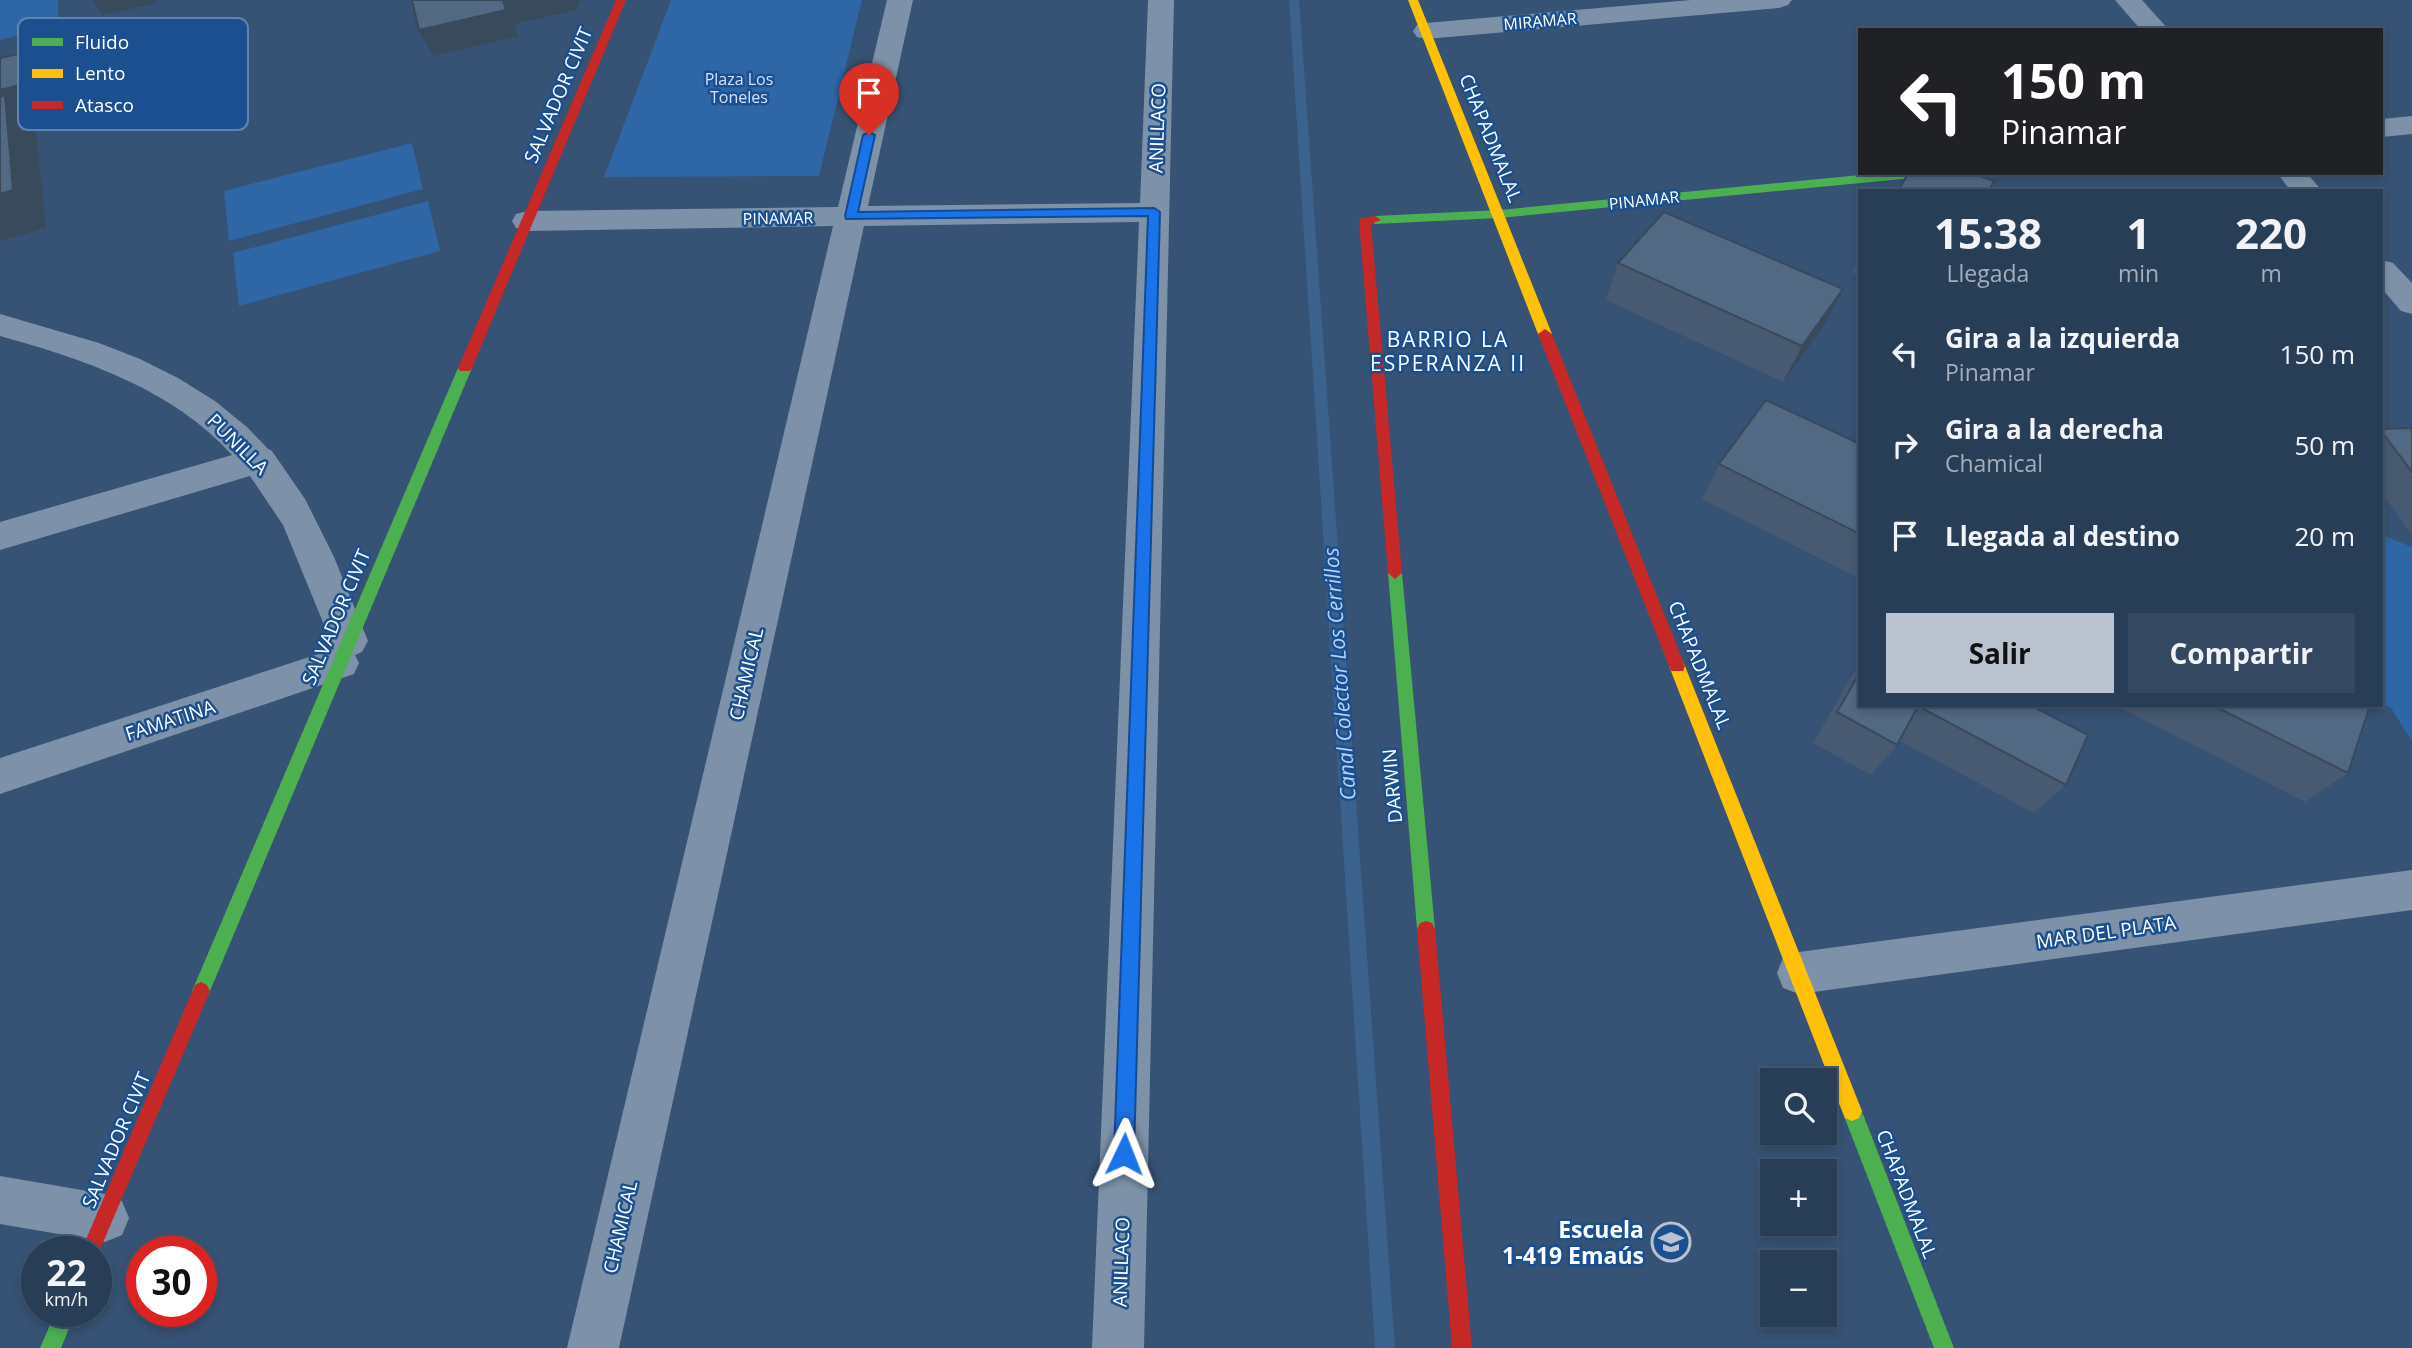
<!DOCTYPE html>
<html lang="es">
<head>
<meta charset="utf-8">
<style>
	:root { --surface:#283e57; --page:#344961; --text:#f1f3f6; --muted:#a5aeba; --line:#44576d; --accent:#b9c2ce }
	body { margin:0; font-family:"Open Sans",sans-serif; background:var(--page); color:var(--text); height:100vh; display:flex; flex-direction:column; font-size:26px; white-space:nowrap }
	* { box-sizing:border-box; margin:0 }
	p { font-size:23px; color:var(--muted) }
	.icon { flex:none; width:38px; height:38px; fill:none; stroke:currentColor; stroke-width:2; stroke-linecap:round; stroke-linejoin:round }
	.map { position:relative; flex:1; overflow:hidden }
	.details { position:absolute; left:1858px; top:189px; width:525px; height:518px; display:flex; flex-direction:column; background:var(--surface); border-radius:0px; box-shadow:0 4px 10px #0003,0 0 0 2px var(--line) }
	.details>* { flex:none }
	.guide { position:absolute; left:1858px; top:28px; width:525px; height:147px; border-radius:0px; box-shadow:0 4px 10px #0003,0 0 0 2px var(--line); background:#202124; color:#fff; overflow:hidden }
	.buttons { position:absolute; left:1760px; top:1068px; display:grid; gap:14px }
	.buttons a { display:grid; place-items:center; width:77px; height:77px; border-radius:0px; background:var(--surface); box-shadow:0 4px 10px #0003,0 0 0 2px var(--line); font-size:35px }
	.speed { position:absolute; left:21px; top:1236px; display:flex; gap:14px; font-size:35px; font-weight:700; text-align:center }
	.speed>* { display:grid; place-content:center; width:91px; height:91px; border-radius:50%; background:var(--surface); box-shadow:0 4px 10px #0003,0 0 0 2px var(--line); line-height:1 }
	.speed small { font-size:18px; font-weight:400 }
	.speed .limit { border:10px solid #d22; background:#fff; color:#111 }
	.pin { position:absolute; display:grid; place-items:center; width:60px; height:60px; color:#fff; margin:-72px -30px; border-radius:50% 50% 50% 0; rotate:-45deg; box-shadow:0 0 7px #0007 }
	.pin .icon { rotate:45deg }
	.me { position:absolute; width:77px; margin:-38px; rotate:2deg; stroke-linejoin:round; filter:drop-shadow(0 0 5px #0008) }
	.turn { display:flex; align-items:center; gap:24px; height:147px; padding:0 28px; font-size:32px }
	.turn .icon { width:91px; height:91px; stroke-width:2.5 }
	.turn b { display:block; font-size:49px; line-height:60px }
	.eta { display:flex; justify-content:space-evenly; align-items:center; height:119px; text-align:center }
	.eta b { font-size:42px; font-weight:700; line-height:49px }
	.primary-button { display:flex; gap:14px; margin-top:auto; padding:14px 28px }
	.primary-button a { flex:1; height:80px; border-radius:0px; background:var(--accent); color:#111; font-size:28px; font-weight:700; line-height:80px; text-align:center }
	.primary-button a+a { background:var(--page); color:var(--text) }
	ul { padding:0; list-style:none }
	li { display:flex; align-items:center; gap:21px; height:91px; padding:0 28px }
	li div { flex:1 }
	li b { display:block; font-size:26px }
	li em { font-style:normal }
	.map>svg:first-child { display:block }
	.green { fill:#2f66a5 }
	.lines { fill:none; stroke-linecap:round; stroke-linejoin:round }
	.stream { fill:#3b618d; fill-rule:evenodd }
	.street { fill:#7d92a8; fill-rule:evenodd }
	.fast { fill:#4caf50; fill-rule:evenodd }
	.slow { fill:#ffc107; fill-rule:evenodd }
	.jam { fill:#c62828; fill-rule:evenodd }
	.wall { fill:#475a72 }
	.shaded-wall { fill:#394a5c }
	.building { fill:#526984; stroke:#394a5c; stroke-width:2 }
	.route { fill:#1a73e8; stroke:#114b97; stroke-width:2 }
	.labels { text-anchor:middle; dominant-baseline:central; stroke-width:5; stroke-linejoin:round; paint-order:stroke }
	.far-street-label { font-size:16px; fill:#fff; stroke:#1b4f8f }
	.far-park-label { font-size:16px; fill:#cfe3fa; stroke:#1b4f8f }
	.street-label { font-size:19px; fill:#fff; stroke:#1b4f8f }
	.neighbourhood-label { font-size:21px; letter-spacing:2px; fill:#fff; stroke:#1b4f8f }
	.water-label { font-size:21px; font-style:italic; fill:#b5d3f5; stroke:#1b4f8f }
	.near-poi-label { font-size:23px; font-weight:bold; fill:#fff; stroke:#1b4f8f; text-anchor:end }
	.key { fill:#1b4f8f; stroke:#5f84b1; stroke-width:2 }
	.key-label { font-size:19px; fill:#fff }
</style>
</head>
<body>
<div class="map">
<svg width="2412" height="1348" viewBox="0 0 2412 1348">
	<rect width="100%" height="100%" fill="#365274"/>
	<g class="green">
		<polygon points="0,0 58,0 58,26 0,40"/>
		<polygon points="671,0 862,0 819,176 604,177"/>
		<polygon points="412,143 423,189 229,241 224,191"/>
		<polygon points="428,201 440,251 239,306 233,253"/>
		<polygon points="2382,535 2412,547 2412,741 2391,708 2382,704"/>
	</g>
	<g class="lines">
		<polygon class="stream" points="1289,0 1299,0 1395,1348 1375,1348"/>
		<g class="street">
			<polygon points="887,0 913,0 868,206 1140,203 1148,0 1174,0 1144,1348 1092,1348 1139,222 864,226 619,1348 567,1348 833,226 527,231 516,228 512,221 516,214 527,211 838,207"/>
			<polygon points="1691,0 1792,0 1788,5 1779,8 1426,39 1417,37 1413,31 1417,25 1426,23"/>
			<polygon points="2115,0 2142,0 2169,30 2141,30"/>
			<polygon points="2412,116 2412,134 2382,137 2382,119"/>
			<polygon points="2277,173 2307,173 2322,191 2291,191"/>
			<polygon points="2382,260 2393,263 2412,283 2412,314 2401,311 2382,289"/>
			<path d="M0 314 99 343 140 359 178 378 215 401 248 428 268 449 272 451 305 499 334 557 368 641 362 652 355 655 359 663 354 674 0 794V758L334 649 283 525 250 476 0 550V522L232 455C173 389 83 359 0 336Z"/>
			<polygon points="2412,870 2412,910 1799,994 1783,988 1777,973 1783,958 1799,952"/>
			<polygon points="0,1176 105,1194 122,1201 129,1218 122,1235 105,1242 0,1224"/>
		</g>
		<g class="fast">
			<polygon points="1881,173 1929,173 1923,177 1499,218 1375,224 1369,220 1375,216 1499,210"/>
			<polygon points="465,363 472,368 210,991 207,997 201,1000 195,997 192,991 458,368"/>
			<polygon points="1395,567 1402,573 1435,929 1432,935 1426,937 1420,935 1417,929 1388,573"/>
			<polygon points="1852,1101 1859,1104 1954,1348 1934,1348 1842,1111 1845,1104"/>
			<polygon points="56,1311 76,1311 61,1348 40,1348"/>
		</g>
		<g class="slow">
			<polygon points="1408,0 1418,0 1552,334 1550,337 1545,339 1538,334"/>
			<polygon points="1677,659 1683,661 1685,666 1862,1111 1859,1118 1852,1121 1845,1118 1842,1111 1669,666 1671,661"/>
		</g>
		<g class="jam">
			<polygon points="616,0 626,0 472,368 470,371 460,371 458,368"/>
			<polygon points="1375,216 1381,220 1371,224 1402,573 1395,579 1388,573 1359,221 1361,218"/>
			<polygon points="1545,329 1552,334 1685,666 1683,671 1671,671 1669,666 1538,334"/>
			<polygon points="1426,921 1432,923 1435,929 1472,1348 1452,1348 1417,929 1420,923"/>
			<polygon points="201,982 207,985 210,991 96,1259 96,1251 81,1251 195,985"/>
		</g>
	</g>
	<g class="wall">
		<polygon points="1860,256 1860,276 1852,272"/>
		<polygon points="1618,263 1824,326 1783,382 1606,300"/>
		<polygon points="2412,428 2412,535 2382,493 2382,429"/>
		<polygon points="1860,444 1860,579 1702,499 1719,464"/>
		<polygon points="1860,662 1860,705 2030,705 2066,785 2034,813 1900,741 1897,745 1871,775 1813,743"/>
		<polygon points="2115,705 2370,705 2348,773 2305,802"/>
	</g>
	<g class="shaded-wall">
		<polygon points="92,0 156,0 156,3 103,15"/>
		<polygon points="503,0 580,0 576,10 514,24 518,36 433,56 419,30"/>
		<polygon points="22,53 43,79 45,110 22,116 36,133 46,228 0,241 0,90"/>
		<polygon points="1843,289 1824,326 1783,382 1802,346"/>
	</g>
	<g class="building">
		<polygon points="412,0 503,0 506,10 419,30"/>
		<polygon points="22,53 24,84 0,90 0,58"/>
		<polygon points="5,95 13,190 0,194 0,97"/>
		<polygon points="1916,173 1972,173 1994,181 1989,191 1898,191 1908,174"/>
		<polygon points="1664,212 1843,289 1802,346 1618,263"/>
		<polygon points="1766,400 1860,444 1860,534 1719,464"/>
		<polygon points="2412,428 2412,472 2382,432 2382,429"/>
		<polygon points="1860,672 1860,705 2030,705 2088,735 2066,785 1918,706 1897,745 1837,712"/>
		<polygon points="2212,705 2370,705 2348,773"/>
	</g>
	<polygon class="route" points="869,132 875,135 858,212 1154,208 1160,212 1134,1154 1131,1161 1124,1164 1117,1161 1114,1154 1148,216 846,219 845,216 863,135"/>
	<defs>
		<symbol id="school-ring" viewBox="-11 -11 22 22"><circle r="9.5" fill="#1b4f8f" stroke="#b9c2ce" stroke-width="1.5"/><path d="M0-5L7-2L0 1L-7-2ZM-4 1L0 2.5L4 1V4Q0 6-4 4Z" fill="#b9c2ce"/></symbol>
	</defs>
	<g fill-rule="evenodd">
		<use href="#school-ring" x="1649" y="1220" width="44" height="44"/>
	</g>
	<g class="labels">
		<g class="far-street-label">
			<text transform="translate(1540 21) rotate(-5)">MIRAMAR</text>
			<text transform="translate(1644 200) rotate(-6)">PINAMAR</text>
			<text transform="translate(778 218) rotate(-1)">PINAMAR</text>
		</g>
		<g class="far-park-label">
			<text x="739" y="79">Plaza Los<tspan x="739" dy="18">Toneles</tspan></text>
		</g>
		<g class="street-label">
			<text transform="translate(558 95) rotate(-67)">SALVADOR CIVIT</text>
			<text transform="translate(1157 128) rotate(-88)">ANILLACO</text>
			<text transform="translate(1491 138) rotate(68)">CHAPADMALAL</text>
			<text transform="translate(238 444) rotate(45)">PUNILLA</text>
			<text transform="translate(336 617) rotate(-67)">SALVADOR CIVIT</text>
			<text transform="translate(1700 665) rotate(68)">CHAPADMALAL</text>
			<text transform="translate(746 674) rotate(-77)">CHAMICAL</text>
			<text transform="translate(170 720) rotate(-18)">FAMATINA</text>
			<text transform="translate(1392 786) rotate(-95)">DARWIN</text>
			<text transform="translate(2106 932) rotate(-8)">MAR DEL PLATA</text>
			<text transform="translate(116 1140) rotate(-67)">SALVADOR CIVIT</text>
			<text transform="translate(1907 1194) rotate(69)">CHAPADMALAL</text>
			<text transform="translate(620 1227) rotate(-77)">CHAMICAL</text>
			<text transform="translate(1121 1262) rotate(-88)">ANILLACO</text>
		</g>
		<g class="neighbourhood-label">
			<text x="1448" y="339">BARRIO LA<tspan x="1448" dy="24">ESPERANZA II</tspan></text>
		</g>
		<g class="water-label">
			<text transform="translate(1339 674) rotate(-94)">Canal Colector Los Cerrillos</text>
		</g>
		<g class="near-poi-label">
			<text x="1644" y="1229">Escuela<tspan x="1644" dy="26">1-419 Emaús</tspan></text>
		</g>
	</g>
	<rect x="18" y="18" width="230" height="112" rx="10" class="key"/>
	<rect x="32" y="38" width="31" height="8" fill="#4caf50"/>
	<rect x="32" y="69" width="31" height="9" fill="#ffc107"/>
	<rect x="32" y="101" width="31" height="8" fill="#c62828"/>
	<g class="key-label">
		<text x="75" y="49">Fluido</text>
		<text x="75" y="80">Lento</text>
		<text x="75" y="112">Atasco</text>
	</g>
</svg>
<div class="buttons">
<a><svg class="icon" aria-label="search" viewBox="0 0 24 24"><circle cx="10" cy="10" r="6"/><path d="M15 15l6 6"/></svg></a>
<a>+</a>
<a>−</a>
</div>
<div class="speed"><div>22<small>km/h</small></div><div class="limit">30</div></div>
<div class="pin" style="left:869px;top:135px;background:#d93025"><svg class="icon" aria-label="arrive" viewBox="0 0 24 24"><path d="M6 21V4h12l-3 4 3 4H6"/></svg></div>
<svg class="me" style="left:1124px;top:1154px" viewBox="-20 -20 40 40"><path d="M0-17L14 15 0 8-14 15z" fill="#1a73e8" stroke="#fff" stroke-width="4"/></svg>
<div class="guide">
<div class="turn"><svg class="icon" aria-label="left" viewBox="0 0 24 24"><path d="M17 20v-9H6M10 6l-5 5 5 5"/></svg><div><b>150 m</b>Pinamar</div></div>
</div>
<section class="details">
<div class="eta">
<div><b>15:38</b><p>Llegada</p></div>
<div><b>1</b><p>min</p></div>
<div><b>220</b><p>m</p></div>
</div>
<ul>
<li><svg class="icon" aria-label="left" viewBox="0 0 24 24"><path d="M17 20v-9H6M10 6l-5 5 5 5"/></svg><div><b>Gira a la izquierda</b><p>Pinamar</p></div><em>150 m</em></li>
<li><svg class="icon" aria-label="right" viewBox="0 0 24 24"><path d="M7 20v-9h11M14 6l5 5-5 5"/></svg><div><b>Gira a la derecha</b><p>Chamical</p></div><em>50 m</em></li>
<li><svg class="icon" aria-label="arrive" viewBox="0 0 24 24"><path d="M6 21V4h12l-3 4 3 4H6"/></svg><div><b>Llegada al destino</b></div><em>20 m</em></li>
</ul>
<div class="primary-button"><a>Salir</a><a>Compartir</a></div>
</section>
</div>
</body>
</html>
